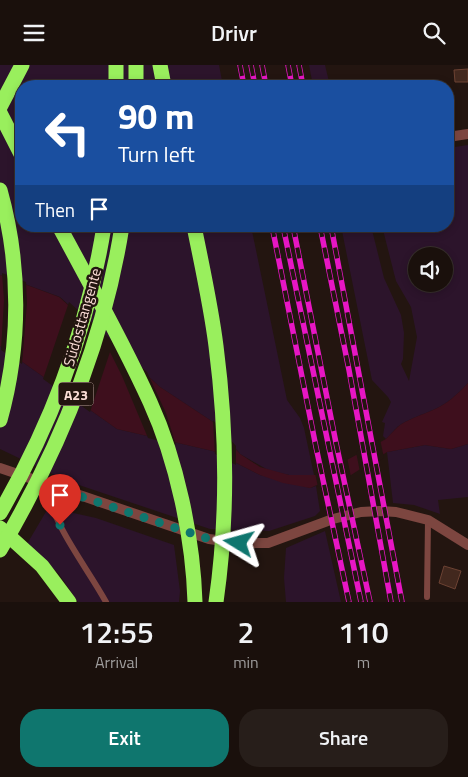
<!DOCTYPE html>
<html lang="en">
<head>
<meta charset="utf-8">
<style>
	:root { --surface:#1a100c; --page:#271e1a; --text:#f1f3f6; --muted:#9f9d9d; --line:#38302d; --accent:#0f766e }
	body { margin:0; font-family:"Titillium Web",sans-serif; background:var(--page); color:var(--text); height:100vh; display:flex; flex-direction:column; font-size:19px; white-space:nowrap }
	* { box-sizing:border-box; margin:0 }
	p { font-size:16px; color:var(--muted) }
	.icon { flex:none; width:28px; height:28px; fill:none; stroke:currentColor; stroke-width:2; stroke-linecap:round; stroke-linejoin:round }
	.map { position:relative; height:537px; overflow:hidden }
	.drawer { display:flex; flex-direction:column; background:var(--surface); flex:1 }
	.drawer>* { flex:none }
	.guide { position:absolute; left:15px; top:15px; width:439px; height:152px; border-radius:20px; box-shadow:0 2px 8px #0003,0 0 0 1px var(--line); background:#1a4fa0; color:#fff; overflow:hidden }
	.fabs { position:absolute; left:408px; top:182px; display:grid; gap:10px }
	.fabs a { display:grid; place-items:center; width:45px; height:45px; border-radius:50%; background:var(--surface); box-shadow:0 2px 8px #0003,0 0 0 1px var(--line); font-size:25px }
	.pin { position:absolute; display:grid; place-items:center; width:42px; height:42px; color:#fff; margin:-51px -21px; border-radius:50% 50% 50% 0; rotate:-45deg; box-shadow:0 0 5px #0007 }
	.pin .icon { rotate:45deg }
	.me { position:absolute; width:55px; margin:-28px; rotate:278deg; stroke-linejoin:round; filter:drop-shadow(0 0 4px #0008) }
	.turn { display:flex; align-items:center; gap:18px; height:105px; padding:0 20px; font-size:22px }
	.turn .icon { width:65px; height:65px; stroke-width:2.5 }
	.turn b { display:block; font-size:35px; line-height:42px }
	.then { display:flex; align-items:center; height:48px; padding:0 20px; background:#0003; gap:10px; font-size:19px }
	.eta { display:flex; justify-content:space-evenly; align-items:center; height:85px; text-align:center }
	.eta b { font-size:30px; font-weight:600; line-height:35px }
	.action { display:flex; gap:10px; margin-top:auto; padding:10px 20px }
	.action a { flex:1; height:58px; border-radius:20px; background:var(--accent); color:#fff; font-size:20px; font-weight:600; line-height:58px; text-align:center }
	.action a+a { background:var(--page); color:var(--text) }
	header { display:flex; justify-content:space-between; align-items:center; height:65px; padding:0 20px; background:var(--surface); font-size:22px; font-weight:600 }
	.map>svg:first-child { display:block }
	.green { fill:#2c142b; fill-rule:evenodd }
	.water { fill:#3e0f1d }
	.pier { fill:#231510 }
	.building { fill:#42281e; stroke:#6c4233 }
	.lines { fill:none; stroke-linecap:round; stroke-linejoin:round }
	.service { stroke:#7d4640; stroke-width:6 }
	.minor { stroke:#7d4640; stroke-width:10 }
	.motorway { stroke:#99ef5d; stroke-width:15 }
	.rail-casing { stroke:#e716c4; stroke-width:5.5 }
	.rail { stroke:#231510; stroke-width:4; stroke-dasharray:11; stroke-linecap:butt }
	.route { stroke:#0f766e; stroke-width:9; stroke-dasharray:0 16.2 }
	.labels { text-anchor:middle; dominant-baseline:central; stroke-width:5; stroke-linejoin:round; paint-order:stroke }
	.shield { fill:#231510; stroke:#baa19b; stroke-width:1 }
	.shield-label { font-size:14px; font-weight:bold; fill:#fbddd6 }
	.street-label { font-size:15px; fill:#fbddd6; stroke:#231510 }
</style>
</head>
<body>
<header><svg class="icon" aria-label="menu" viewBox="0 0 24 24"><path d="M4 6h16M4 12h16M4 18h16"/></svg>Drivr<svg class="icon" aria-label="search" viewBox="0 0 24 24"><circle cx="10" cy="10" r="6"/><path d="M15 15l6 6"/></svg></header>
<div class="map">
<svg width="468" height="537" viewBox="0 0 468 537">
	<rect width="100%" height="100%" fill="#231510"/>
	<g class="green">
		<polygon points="0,0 219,0 223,21 21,21 21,161 251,161 287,335 300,353 304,363 314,410 289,410 268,405 240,389 213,357 160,322 60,232 0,210"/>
		<polygon points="309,0 325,0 330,21 313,21"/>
		<path d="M468 80V318C459 328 446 340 433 345 422 350 411 353 400 360 395 363 391 370 386 374L383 371 385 358 382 357 391 337 388 332 372 315 341 161H371L384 213 401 250 404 268 403 294 401 299 409 316 417 272 411 242 396 216 382 161H448V83ZM416 191H444V219H416Z"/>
		<polygon points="0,281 117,364 213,386 260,410 310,423 316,421 320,446 315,451 269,466 210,464 67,416 0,384"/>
		<polygon points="468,379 468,432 438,435 440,449 414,440 393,438 387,387 425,380 451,384"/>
		<polygon points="57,428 69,447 96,453 174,480 180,526 179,537 78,537 59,509 27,479"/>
		<polygon points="325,466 341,537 286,537 284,513 286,483"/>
	</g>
	<path class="water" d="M0 210 59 232 160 322 213 357 240 389 260 402 289 410H319L386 374C391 369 395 364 400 360 411 353 422 350 433 345 446 340 459 328 468 318V379L451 384 425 380 387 387 351 410 338 415 317 420 310 423 283 418 260 410 213 386 117 364 0 281Z"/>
	<g class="pier">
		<polygon points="2,208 26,217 27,238 22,299 1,285 4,235"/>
		<polygon points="69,237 147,307 166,348 176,380 148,373 122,311 110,287 90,347 43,314"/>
		<polygon points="213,355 236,381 236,400 215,389"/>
		<polygon points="380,374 384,393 360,407 356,387"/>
		<polygon points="347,392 351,412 339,418 318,422 315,408 319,407"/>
	</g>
	<g class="building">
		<polygon points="468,4 468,17 455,17 454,5"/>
		<polygon points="444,501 461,506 455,524 439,518"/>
	</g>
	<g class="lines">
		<g class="service">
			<path d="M46 420C54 463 85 499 106 537"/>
			<polyline points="427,532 428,455"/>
		</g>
		<g class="minor">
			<polyline points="448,72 468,69"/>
			<polyline points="0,403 209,474 239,478 268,478 333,454 361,447 380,446 396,447 428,455 468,480"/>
		</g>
		<g class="motorway">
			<polyline points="160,0 164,21"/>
			<polyline points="116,21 116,0"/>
			<polyline points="136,21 136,0"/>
			<polyline points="0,42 22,0"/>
			<polyline points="0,48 21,89"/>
			<path d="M0 125C21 200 21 280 0 355"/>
			<path d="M59 161C90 219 123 277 150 337 177 396 193 473 195 537"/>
			<path d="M194 161C202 201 211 241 216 281 227 366 228 453 216 537"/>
			<path d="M0 448C51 360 88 262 104 161"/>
			<polyline points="0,463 42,501 69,537"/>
			<path d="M0 485C59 385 104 277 122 161"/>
		</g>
		<defs>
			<g id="rail">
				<polyline points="240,0 244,21"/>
				<polyline points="251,0 255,21"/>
				<polyline points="262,0 266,21"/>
				<polyline points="288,0 292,21"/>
				<polyline points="299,0 303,21"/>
				<polyline points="272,161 316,382 349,537"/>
				<polyline points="283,161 361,537"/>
				<polyline points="293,161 336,378 370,537"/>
				<polyline points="320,161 349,305 391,537"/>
				<polyline points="331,161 402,537"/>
			</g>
		</defs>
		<use href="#rail" class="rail-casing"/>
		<use href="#rail" class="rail"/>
	</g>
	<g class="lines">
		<polyline class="route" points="60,460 49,434 46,420 209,474 239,478"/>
	</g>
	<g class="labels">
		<rect class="shield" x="58.5" y="317.5" width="35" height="23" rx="4"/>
		<g class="shield-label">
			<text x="76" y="329">A23</text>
		</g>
		<g class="street-label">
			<text transform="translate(82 252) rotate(-74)">Südosttangente</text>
		</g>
	</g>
</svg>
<div class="fabs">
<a><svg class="icon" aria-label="sound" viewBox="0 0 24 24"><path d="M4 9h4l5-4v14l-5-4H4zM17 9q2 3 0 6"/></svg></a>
</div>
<div class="pin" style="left:60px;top:460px;background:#d93025"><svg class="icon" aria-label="arrive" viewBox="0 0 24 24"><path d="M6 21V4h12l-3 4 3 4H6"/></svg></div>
<svg class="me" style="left:239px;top:478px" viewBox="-20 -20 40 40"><path d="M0-17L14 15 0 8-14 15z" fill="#0f766e" stroke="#fff" stroke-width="4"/></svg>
<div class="guide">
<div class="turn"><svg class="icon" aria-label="left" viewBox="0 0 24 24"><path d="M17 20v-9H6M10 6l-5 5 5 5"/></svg><div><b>90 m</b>Turn left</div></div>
<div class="then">Then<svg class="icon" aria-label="arrive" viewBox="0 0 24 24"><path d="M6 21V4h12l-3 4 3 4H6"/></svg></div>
</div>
</div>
<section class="drawer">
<div class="eta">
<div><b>12:55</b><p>Arrival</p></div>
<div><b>2</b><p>min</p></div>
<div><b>110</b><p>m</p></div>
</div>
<div class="action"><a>Exit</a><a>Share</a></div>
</section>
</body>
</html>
